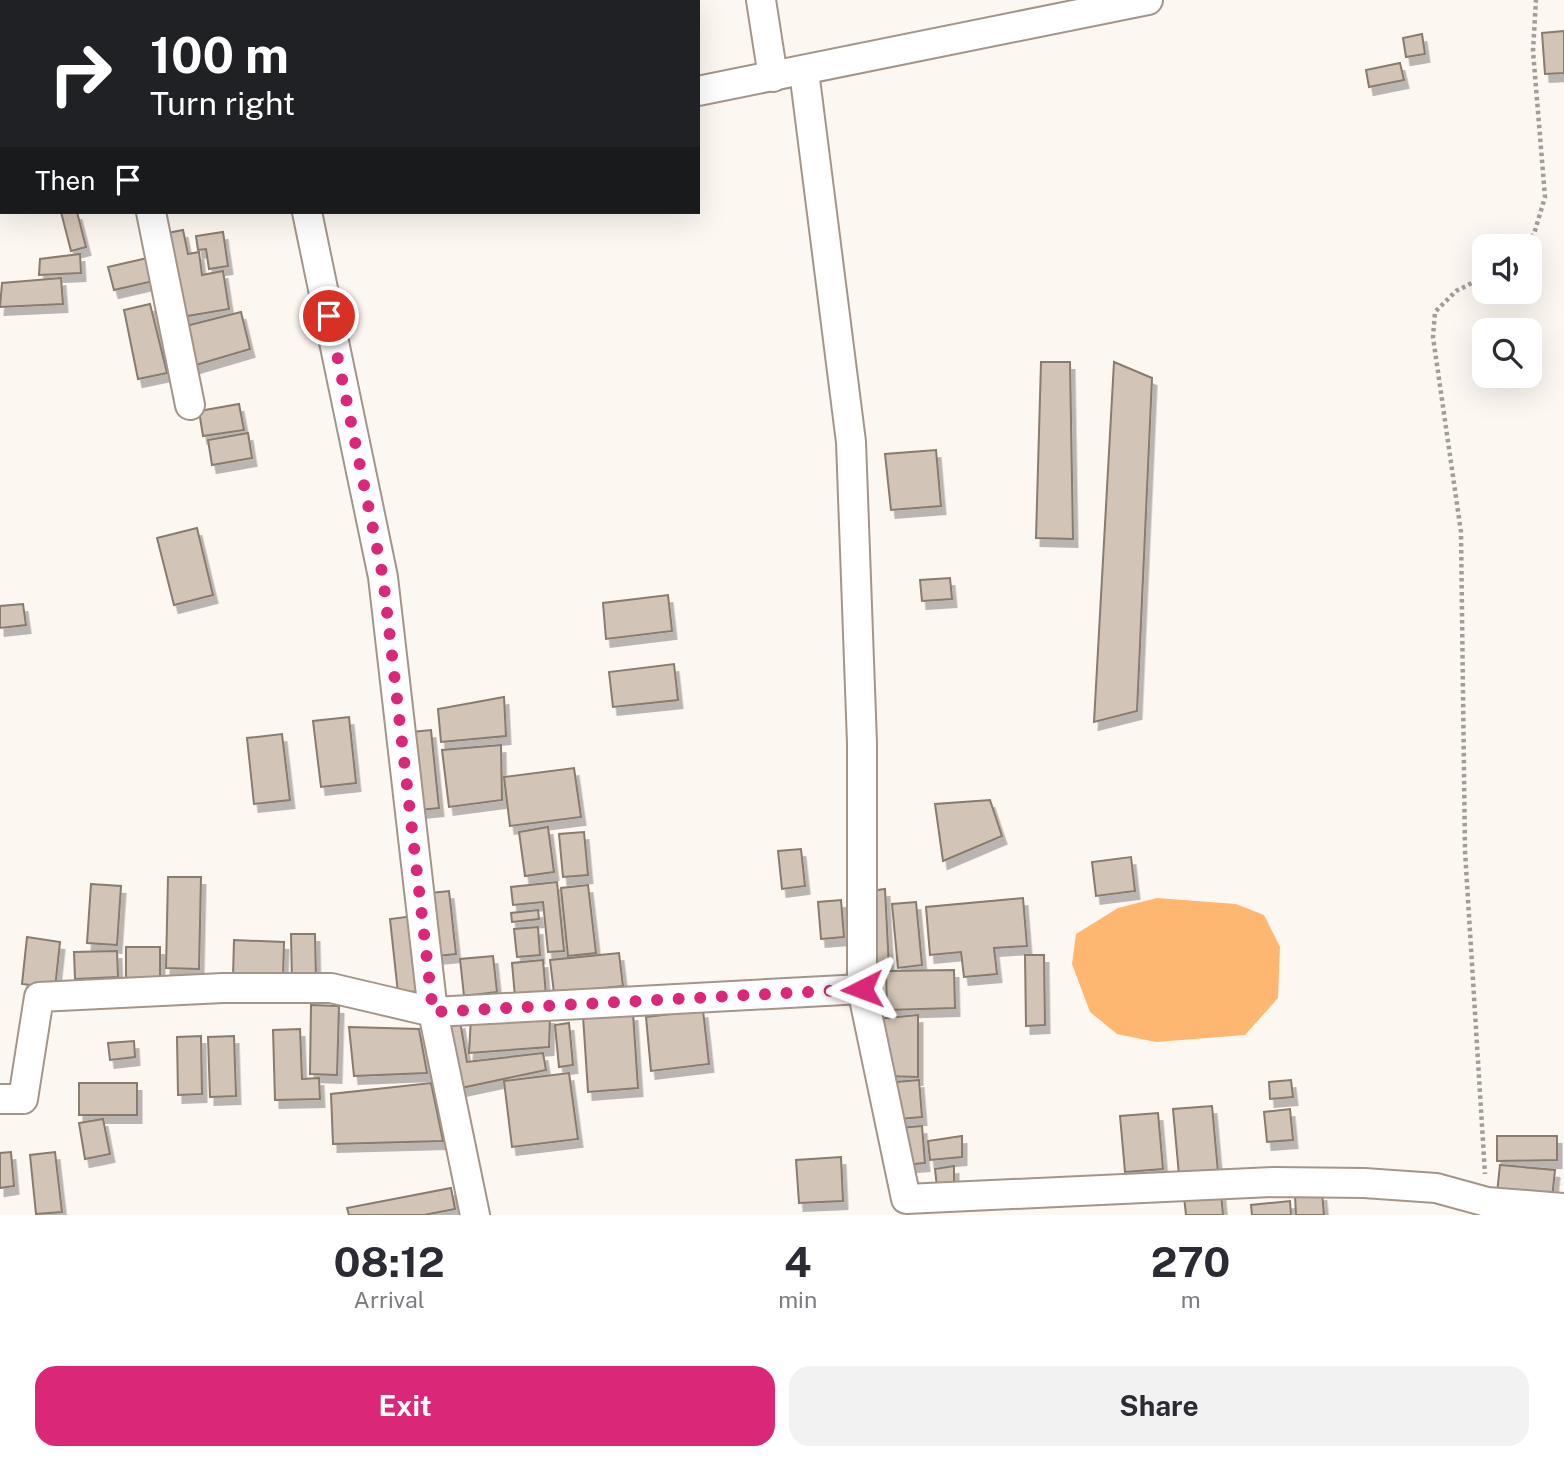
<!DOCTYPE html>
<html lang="en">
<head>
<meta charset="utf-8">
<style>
	:root { --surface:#fff; --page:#f2f2f3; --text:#2b2b33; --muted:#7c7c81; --accent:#db2777 }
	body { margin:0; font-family:"Public Sans",sans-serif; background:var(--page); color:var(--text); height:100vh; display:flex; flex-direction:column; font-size:26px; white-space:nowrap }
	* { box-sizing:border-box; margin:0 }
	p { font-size:23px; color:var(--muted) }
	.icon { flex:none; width:38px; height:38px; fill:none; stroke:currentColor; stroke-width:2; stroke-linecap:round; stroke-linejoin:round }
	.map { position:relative; height:1215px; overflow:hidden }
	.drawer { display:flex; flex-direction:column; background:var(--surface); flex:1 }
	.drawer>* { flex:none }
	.top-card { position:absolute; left:0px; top:0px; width:700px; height:214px; box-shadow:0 7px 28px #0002; background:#202124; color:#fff; overflow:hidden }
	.tools { position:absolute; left:1472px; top:234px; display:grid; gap:14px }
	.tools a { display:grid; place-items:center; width:70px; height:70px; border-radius:14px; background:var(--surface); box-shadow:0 7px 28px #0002; font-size:35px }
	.pin { position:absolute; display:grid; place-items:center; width:60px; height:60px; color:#fff; margin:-30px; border:4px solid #fff; border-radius:50%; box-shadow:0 2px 7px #0007 }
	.me { position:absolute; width:77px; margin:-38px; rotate:267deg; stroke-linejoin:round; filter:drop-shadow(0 0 5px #0008) }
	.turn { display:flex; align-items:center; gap:24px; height:147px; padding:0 35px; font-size:32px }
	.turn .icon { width:91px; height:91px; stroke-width:2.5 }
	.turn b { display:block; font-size:49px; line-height:60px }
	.then { display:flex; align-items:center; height:66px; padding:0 35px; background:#0003; gap:14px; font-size:26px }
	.eta { display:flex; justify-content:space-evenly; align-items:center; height:119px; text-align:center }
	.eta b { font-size:42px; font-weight:700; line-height:49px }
	.primary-button { display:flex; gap:14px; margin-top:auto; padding:14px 35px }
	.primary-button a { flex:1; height:80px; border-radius:21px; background:var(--accent); color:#fff; font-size:28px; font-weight:700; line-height:80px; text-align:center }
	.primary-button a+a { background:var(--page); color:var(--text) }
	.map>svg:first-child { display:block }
	.water { fill:#fdb770 }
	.building { fill:#d2c4b6; stroke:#887b6e; stroke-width:2; filter:url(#shadow) }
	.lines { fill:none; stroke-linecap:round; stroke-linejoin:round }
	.street-casing { stroke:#a39588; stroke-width:32 }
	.path { stroke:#a39d98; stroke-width:4.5; stroke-dasharray:3.5 3.5; stroke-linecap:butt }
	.street { stroke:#fff; stroke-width:28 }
	.route { stroke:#db2777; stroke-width:12; stroke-dasharray:0 21.6 }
</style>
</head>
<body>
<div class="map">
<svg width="1564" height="1215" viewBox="0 0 1564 1215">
	<defs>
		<filter id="shadow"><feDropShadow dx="4.5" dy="8" stdDeviation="0" flood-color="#0004"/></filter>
	</defs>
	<rect width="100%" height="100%" fill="#fdf7f2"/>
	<polygon class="water" points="1157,898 1236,904 1264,915 1280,947 1278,998 1245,1035 1156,1042 1117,1034 1090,1012 1072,964 1076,934 1118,908"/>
	<g class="building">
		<polygon points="518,0 591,0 591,2 519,2"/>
		<polygon points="1564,31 1564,73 1545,74 1542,33"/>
		<polygon points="1422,34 1425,54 1406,57 1403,38"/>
		<polygon points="1400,63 1404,80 1369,87 1366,70"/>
		<polygon points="61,212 77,212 86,247 71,251"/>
		<polygon points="183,230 188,254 199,252 202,275 223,271 229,309 176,318 162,234"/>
		<polygon points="223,232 228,266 209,269 206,249 198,250 196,236"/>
		<polygon points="80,254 81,273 39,275 40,259"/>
		<polygon points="156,256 162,279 114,290 108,267"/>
		<polygon points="61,278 63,304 0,307 2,283"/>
		<polygon points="150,304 167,373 138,379 124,310"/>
		<polygon points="241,312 250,349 189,367 178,328"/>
		<polygon points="1041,362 1070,362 1073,539 1036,538"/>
		<polygon points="1114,362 1152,378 1137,711 1094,722"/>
		<polygon points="239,404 244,430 203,436 199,411"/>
		<polygon points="248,433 252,458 212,465 208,440"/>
		<polygon points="936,450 941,506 891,510 885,454"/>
		<polygon points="197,528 213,595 174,605 157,538"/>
		<polygon points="950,578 952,599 922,601 920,580"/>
		<polygon points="668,595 672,631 606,639 603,603"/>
		<polygon points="23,604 26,625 0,628 0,606"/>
		<polygon points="674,664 678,700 613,707 609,672"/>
		<polygon points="504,697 506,736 441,742 438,709"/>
		<polygon points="349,717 356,783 321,787 313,721"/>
		<polygon points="431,730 439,808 420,810 412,732"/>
		<polygon points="282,734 290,800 254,804 247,738"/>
		<polygon points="501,745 502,800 449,807 442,750"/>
		<polygon points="574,768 581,817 510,826 504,777"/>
		<polygon points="990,800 1002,836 943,861 935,804"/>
		<polygon points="548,827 554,872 525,876 519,832"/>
		<polygon points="584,832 588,875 563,877 559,834"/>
		<polygon points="801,849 805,886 782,889 778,851"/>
		<polygon points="1131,857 1135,891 1096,896 1092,862"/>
		<polygon points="168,877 201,877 199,969 166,968"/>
		<polygon points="557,882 564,951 548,952 543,902 513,905 511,887"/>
		<polygon points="91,884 121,886 117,945 87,943"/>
		<polygon points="588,885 596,953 568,956 561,888"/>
		<polygon points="885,889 889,968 864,968 863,892"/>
		<polygon points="449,891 456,954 437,956 431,893"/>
		<polygon points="1023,898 1027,946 994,948 997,974 964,977 961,952 930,955 926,907"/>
		<polygon points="841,900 844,937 821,939 818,902"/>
		<polygon points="916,902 922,965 898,968 892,904"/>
		<polygon points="538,910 539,919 512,922 511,913"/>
		<polygon points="413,916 421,991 398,993 390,919"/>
		<polygon points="538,927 540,955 517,957 514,929"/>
		<polygon points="291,934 315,934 316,981 292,981"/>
		<polygon points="27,937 60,942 55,988 22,984"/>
		<polygon points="234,940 284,942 283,978 233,977"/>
		<rect x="126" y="947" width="34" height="31"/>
		<polygon points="117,951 118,977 75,979 74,952"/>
		<polygon points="619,953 623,986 554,993 550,960"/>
		<polygon points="1025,955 1044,955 1045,1025 1026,1026"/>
		<polygon points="493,956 497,992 464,996 460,959"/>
		<polygon points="543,960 546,995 515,997 512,963"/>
		<polygon points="954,970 955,1008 887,1010 886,971"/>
		<polygon points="311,1005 339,1006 337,1075 310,1074"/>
		<polygon points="703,1010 709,1064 651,1071 646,1017"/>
		<polygon points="633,1013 638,1088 588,1092 583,1016"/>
		<polygon points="918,1015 918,1077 885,1076 876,1019"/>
		<polygon points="550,1016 549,1047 469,1053 471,1018"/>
		<polygon points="460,1021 467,1062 543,1053 546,1070 461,1088 443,1027"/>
		<polygon points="569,1023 573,1065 559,1067 555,1025"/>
		<polygon points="349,1027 419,1029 427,1073 354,1076"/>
		<polygon points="300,1029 302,1079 319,1078 320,1099 275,1100 273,1030"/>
		<polygon points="201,1036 202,1094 178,1095 177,1037"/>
		<polygon points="234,1036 236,1096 210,1097 208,1037"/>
		<polygon points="134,1041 135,1057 110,1060 108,1043"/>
		<polygon points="569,1073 578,1139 512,1147 504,1081"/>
		<polygon points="919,1080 922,1117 899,1119 896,1082"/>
		<polygon points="1291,1080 1293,1097 1270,1099 1269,1082"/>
		<rect x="79" y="1083" width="58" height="32"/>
		<polygon points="431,1083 443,1141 333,1144 331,1094"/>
		<polygon points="1212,1106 1218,1172 1179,1175 1173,1109"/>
		<polygon points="1290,1109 1293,1140 1267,1142 1264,1112"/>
		<polygon points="1158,1113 1163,1169 1125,1172 1120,1116"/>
		<polygon points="103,1119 110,1154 85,1159 79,1123"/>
		<polygon points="922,1126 925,1163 902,1165 899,1128"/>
		<polygon points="962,1136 962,1157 930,1160 928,1141"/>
		<polygon points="1497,1136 1557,1136 1557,1160 1497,1161"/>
		<polygon points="11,1152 14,1186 0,1188 0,1153"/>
		<polygon points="55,1152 62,1212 36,1214 30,1155"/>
		<polygon points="841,1157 843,1201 799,1203 796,1160"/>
		<polygon points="1500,1165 1555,1170 1552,1199 1497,1193"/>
		<polygon points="954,1166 954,1186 937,1187 935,1169"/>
		<polygon points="451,1188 455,1209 424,1215 349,1215 347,1208"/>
		<polygon points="1221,1193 1223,1215 1186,1215 1184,1197"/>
		<polygon points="1322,1193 1324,1215 1296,1215 1295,1195"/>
		<polygon points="1290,1201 1291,1215 1252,1215 1251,1205"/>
	</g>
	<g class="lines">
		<defs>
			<g id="street">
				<polyline points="761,0 773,77"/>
				<polyline points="270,2 276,0"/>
				<polyline points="804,71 851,442 862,743 862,989"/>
				<polyline points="698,91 1148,0"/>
				<polyline points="0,155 2,155"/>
				<polyline points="151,212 190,405"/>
				<polyline points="307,212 383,577 433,1012 862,989 906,1199 1274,1182 1364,1183 1436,1188 1487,1202 1564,1208"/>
				<polyline points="0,1099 23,1099 39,997 223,988 331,988 433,1012 475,1215"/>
			</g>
		</defs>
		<use href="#street" class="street-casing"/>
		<g class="path">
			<polyline points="1521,247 1534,234 1545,197 1533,51 1536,0"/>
			<polyline points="1484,277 1456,291 1435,312 1433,337 1461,532 1465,851 1485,1174"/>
		</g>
		<use href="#street" class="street"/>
	</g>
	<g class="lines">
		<polyline class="route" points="329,316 383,577 433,1012 862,989"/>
	</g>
</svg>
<div class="tools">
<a><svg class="icon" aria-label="sound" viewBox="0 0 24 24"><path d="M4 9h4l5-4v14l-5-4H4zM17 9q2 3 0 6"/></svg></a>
<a><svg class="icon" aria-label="search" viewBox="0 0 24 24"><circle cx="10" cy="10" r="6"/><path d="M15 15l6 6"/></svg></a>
</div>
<div class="pin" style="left:329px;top:316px;background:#d93025"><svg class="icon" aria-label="arrive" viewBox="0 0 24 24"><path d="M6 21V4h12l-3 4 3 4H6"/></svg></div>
<svg class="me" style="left:862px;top:989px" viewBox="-20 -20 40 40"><path d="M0-17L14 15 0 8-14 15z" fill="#db2777" stroke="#fff" stroke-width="4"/></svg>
<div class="top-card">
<div class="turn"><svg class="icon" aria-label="right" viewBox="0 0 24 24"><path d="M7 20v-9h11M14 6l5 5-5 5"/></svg><div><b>100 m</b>Turn right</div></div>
<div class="then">Then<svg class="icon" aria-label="arrive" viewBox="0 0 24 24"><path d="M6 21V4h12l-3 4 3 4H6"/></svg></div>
</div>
</div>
<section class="drawer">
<div class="eta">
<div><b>08:12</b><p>Arrival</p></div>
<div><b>4</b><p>min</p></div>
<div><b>270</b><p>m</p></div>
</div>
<div class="primary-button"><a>Exit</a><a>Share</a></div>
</section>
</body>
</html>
